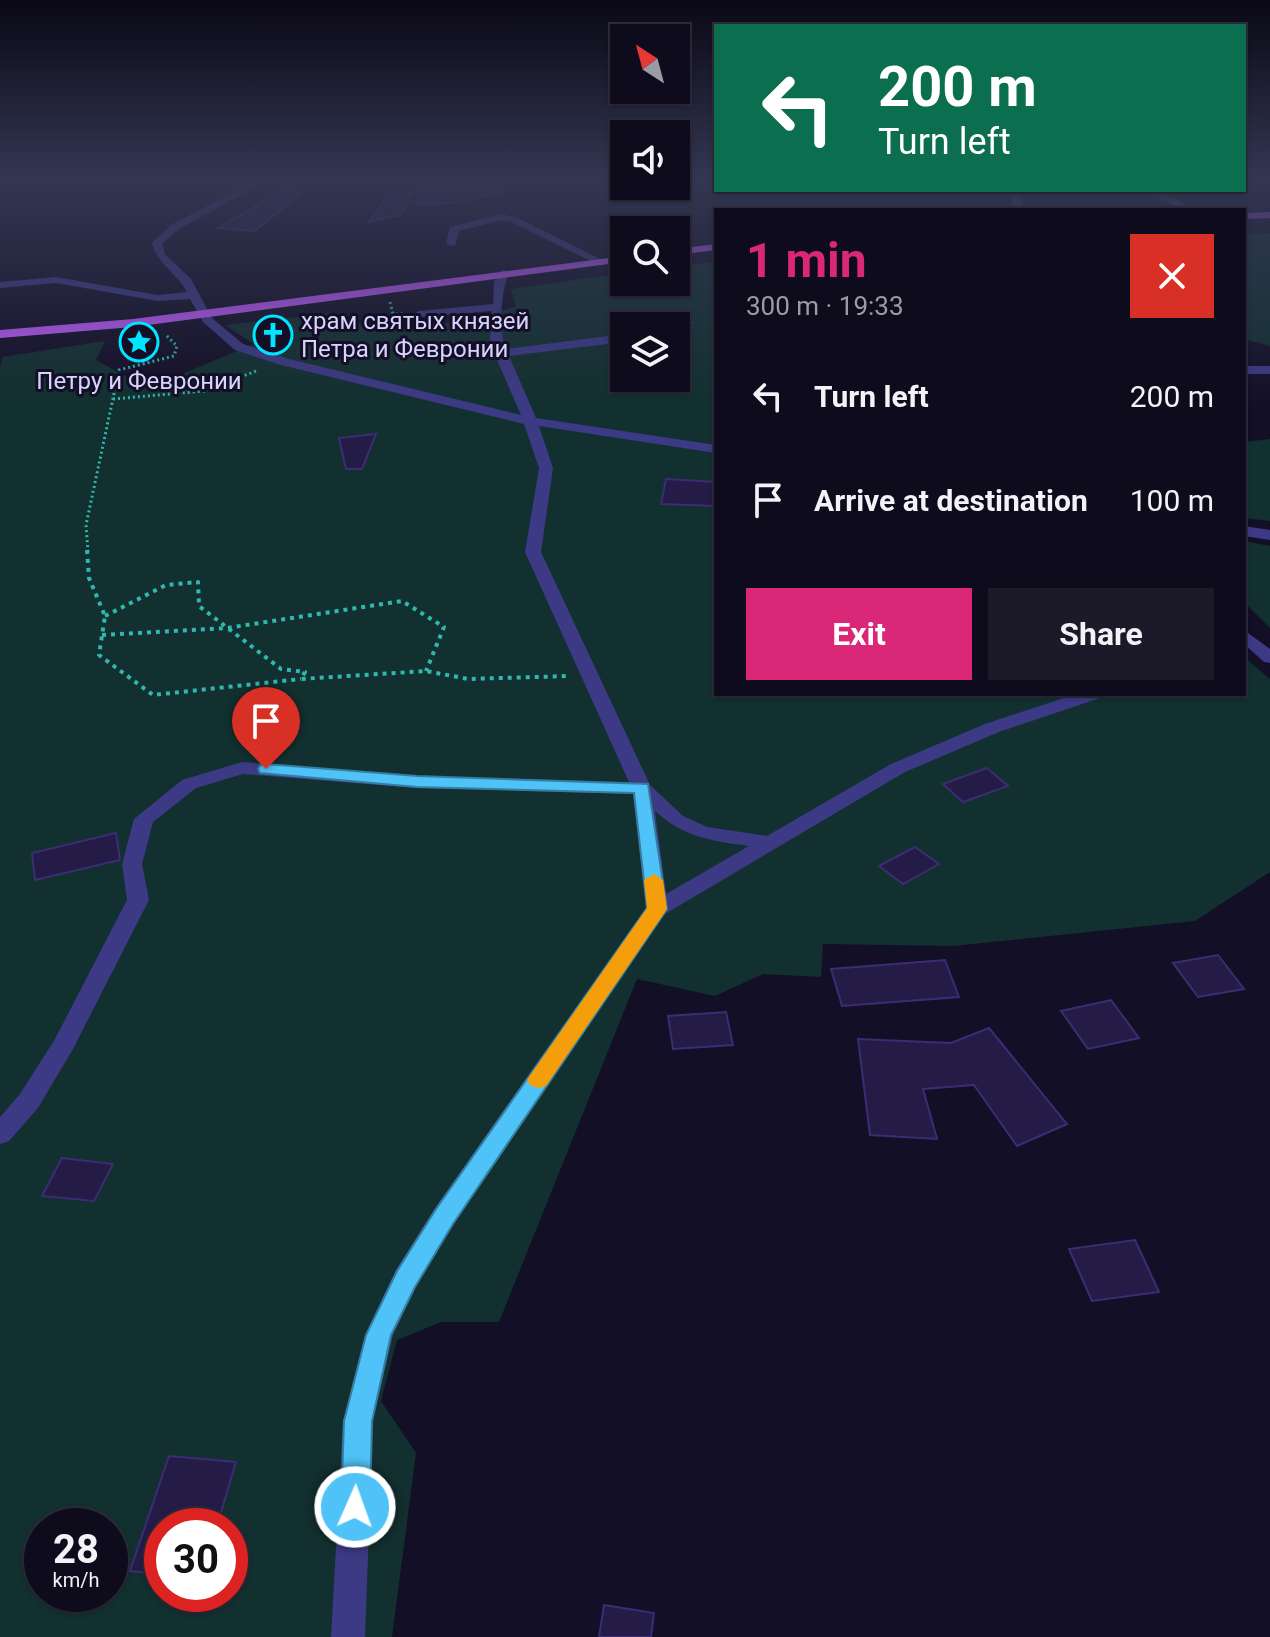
<!DOCTYPE html>
<html lang="en">
<head>
<meta charset="utf-8">
<style>
	:root { --surface:#0e0b1c; --page:#1c1929; --text:#f1f3f6; --muted:#9b9ba3; --line:#2e2b3b; --accent:#db2777 }
	body { margin:0; font-family:Roboto,sans-serif; background:var(--page); color:var(--text); height:100vh; display:flex; flex-direction:column; font-size:30px; white-space:nowrap }
	* { box-sizing:border-box; margin:0 }
	p { font-size:26px; color:var(--muted) }
	.icon { flex:none; width:44px; height:44px; fill:none; stroke:currentColor; stroke-width:2; stroke-linecap:round; stroke-linejoin:round }
	.map { position:relative; flex:1; overflow:hidden }
	.sheet { position:absolute; left:714px; top:208px; width:532px; height:488px; display:flex; flex-direction:column; background:var(--surface); border-radius:0px; box-shadow:0 2px 6px #0004,0 0 0 2px var(--line) }
	.sheet>* { flex:none }
	.banner { position:absolute; left:714px; top:24px; width:532px; height:168px; border-radius:0px; box-shadow:0 2px 6px #0004,0 0 0 2px var(--line); background:#0b6e4f; color:#fff; overflow:hidden }
	.needle { width:52px; rotate:324deg }
	.fabs { position:absolute; left:610px; top:24px; display:grid; gap:16px }
	.fabs a { display:grid; place-items:center; width:80px; height:80px; border-radius:0px; background:var(--surface); box-shadow:0 2px 6px #0004,0 0 0 2px var(--line); font-size:40px }
	.speed { position:absolute; left:24px; top:1508px; display:flex; gap:16px; font-size:40px; font-weight:700; text-align:center }
	.speed>* { display:grid; place-content:center; width:104px; height:104px; border-radius:50%; background:var(--surface); box-shadow:0 2px 6px #0004,0 0 0 2px var(--line); line-height:1 }
	.speed small { font-size:20px; font-weight:400 }
	.speed .limit { border:12px solid #d22; background:#fff; color:#111 }
	.pin { position:absolute; display:grid; place-items:center; width:68px; height:68px; color:#fff; margin:-82px -34px; border-radius:50% 50% 50% 0; rotate:-45deg; box-shadow:0 0 8px #0007 }
	.pin .icon { rotate:45deg }
	.me { position:absolute; width:88px; margin:-44px; rotate:2deg; stroke-linejoin:round; filter:drop-shadow(0 0 6px #0008) }
	.turn { display:flex; align-items:center; gap:28px; height:168px; padding:0 32px; font-size:36px }
	.turn .icon { width:104px; height:104px; stroke-width:2.5 }
	.turn b { display:block; font-size:56px; line-height:68px }
	.round { display:grid; place-items:center; flex:none; width:84px; height:84px; border-radius:0px; background:var(--page) }
	.overview { display:flex; align-items:center; justify-content:space-between; height:136px; padding:0 32px }
	h1 { font-size:48px; font-weight:700; line-height:60px; color:var(--accent) }
	.cta { display:flex; gap:16px; margin-top:auto; padding:16px 32px }
	.cta a { flex:1; height:92px; border-radius:0px; background:var(--accent); color:#fff; font-size:32px; font-weight:700; line-height:92px; text-align:center }
	.cta a+a { background:var(--page); color:var(--text) }
	ul { padding:0; list-style:none }
	li { display:flex; align-items:center; gap:24px; height:104px; padding:0 32px }
	li div { flex:1 }
	li b { display:block; font-size:30px }
	li em { font-style:normal }
	.map>svg:first-child { display:block }
	.green { fill:#12302f; fill-rule:evenodd }
	.building { fill:#241b47; stroke:#3b2d73; stroke-width:2 }
	.lines { fill:none; stroke-linecap:round; stroke-linejoin:round }
	.path-far1 { stroke:#2fb8b0; stroke-width:3; stroke-dasharray:2 3; stroke-linecap:butt }
	.path { stroke:#2fb8b0; stroke-width:4; stroke-dasharray:4 5; stroke-linecap:butt }
	.minor { fill:#3d3a85; fill-rule:evenodd }
	.major { fill:#c25bff; fill-rule:evenodd }
	.route { fill:#4fc3f7; stroke:#337fa1; stroke-width:2 }
	.slow { fill:#f59e0b }
	.labels { text-anchor:middle; dominant-baseline:central; stroke-width:6; stroke-linejoin:round; paint-order:stroke }
	.far-poi-label { font-size:24px; fill:#d9d4ff; stroke:#130f26; text-anchor:start }
</style>
</head>
<body>
<div class="map">
<svg width="1270" height="1637" viewBox="0 0 1270 1637">
	<rect width="100%" height="100%" fill="#130f26"/>
	<g class="green">
		<polygon points="1270,233 1270,346 1244,339 1244,234"/>
		<path d="M716 262V694H1244V657L1270 679V872L1195 921 954 946 823 944 821 977 763 974 715 996 637 979 499 1322H441L397 1340 381 1401 416 1453 392 1637H0V367L2 357 105 341 96 360 131 379 165 381 254 344 225 325 330 313 374 329 434 326 516 307 511 289 624 273V282H676V266ZM624 326H676V378H624ZM42 1526H110V1594H42ZM162 1526H230V1594H162Z"/>
		<polygon points="1270,439 1270,521 1244,518 1244,442"/>
		<polygon points="1244,541 1270,546 1270,628 1244,602"/>
	</g>
	<g class="building">
		<polygon points="418,177 469,177 504,192 452,203 418,204"/>
		<polygon points="292,185 299,195 255,231 218,228"/>
		<polygon points="414,193 400,215 369,222 389,194"/>
		<polygon points="376,434 362,469 346,469 339,438"/>
		<polygon points="666,479 716,482 716,506 661,504"/>
		<polygon points="987,768 1008,786 963,802 943,784"/>
		<polygon points="116,833 120,860 35,880 32,853"/>
		<polygon points="915,847 939,864 903,884 879,866"/>
		<polygon points="1218,955 1244,989 1198,997 1173,963"/>
		<polygon points="945,960 959,997 842,1006 831,969"/>
		<polygon points="1111,1000 1139,1038 1088,1049 1061,1011"/>
		<polygon points="726,1012 733,1045 673,1049 668,1016"/>
		<polygon points="989,1028 1067,1124 1017,1146 974,1085 923,1089 937,1139 870,1135 858,1039 951,1043"/>
		<polygon points="62,1158 113,1164 94,1201 42,1196"/>
		<polygon points="1135,1240 1159,1292 1092,1301 1069,1249"/>
		<polygon points="169,1456 236,1462 217,1526 162,1526 162,1574 130,1571"/>
		<polygon points="604,1605 654,1613 651,1637 599,1637"/>
	</g>
	<g class="lines">
		<g class="path-far1">
			<polyline points="390,302 393,314 403,314"/>
			<polyline points="113,399 204,391 256,371"/>
			<polyline points="88,552 86,525 119,370 174,356 177,346 166,335"/>
		</g>
		<g class="path">
			<polyline points="87,550 89,578 105,616 99,655 153,695 301,679"/>
			<polyline points="105,616 166,585 198,582 199,606 281,669 305,672 301,679 426,671 468,679 569,676"/>
			<polyline points="102,635 227,628 402,601 444,627 426,671"/>
		</g>
		<g class="minor">
			<path d="M262 177H274L179 229 162 244 165 254 191 279 212 318 243 344 289 359 521 415 494 353 490 339 492 311 419 317 413 314 419 311 493 304 494 282 500 271 504 270 509 273C501 292 498 330 506 349L624 334V342L509 356 536 418 716 445V453L539 426 553 468 541 552 650 785 683 816 707 827 767 836 891 764 985 724 1076 694H1103L1100 698 999 732 905 772 665 914 453 1224 416 1287 393 1335 373 1421 365 1637H331L343 1421 365 1335 396 1270 435 1208 646 908 633 794 417 788 243 774 196 788 153 822 142 864 149 900 73 1049 38 1108 9 1141 0 1144V1117L20 1094 55 1039 127 900 122 864 134 819 182 780 242 762 417 776 629 782 525 552 539 468 524 424 281 365 235 350 203 322 190 299 158 301 56 283 0 288V282L56 277 158 295 187 292C177 273 157 264 152 243L171 225ZM655 811C683 837 712 841 749 846L666 894Z"/>
			<polygon points="1010,190 1020,190 1023,210 1013,210"/>
			<polygon points="1145,190 1157,190 1195,210 1182,210"/>
			<polygon points="501,214 518,218 606,262 597,264 511,222 501,220 459,231 455,246 446,244 450,227"/>
			<polygon points="662,320 688,319 694,323 688,327 658,326 658,322"/>
			<rect x="1244" y="366" width="26" height="8"/>
			<polygon points="1244,526 1270,530 1270,540 1244,536"/>
			<polygon points="1244,630 1270,649 1270,663 1264,662 1244,644"/>
		</g>
		<g class="major">
			<polygon points="1270,212 1270,218 1244,219 1244,213"/>
			<polygon points="716,244 716,250 676,255 676,249"/>
			<polygon points="624,256 624,262 133,327 0,338 0,330 133,319"/>
		</g>
	</g>
	<linearGradient id="sky" x2="0" y2="1"><stop stop-color="#0a0815"/><stop offset="0.44" stop-color="#333752"/><stop offset="1" stop-color="#333752" stop-opacity="0"/></linearGradient>
	<rect width="1270" height="406" fill="url(#sky)"/>
	<polygon class="route" points="266,764 417,776 648,784 667,909 453,1224 415,1287 391,1335 372,1421 370,1507 365,1517 355,1522 345,1517 341,1507 344,1421 366,1335 397,1271 436,1209 647,908 634,793 417,787 260,773 258,769 260,765"/>
	<polygon class="slow" points="654,874 663,880 667,909 546,1086 539,1088 531,1086 527,1080 531,1074 647,908 644,880"/>
	<defs>
		<symbol id="church-ring" viewBox="-11 -11 22 22"><circle r="9.5" fill="#130f26" stroke="#00e5ff" stroke-width="1.5"/><path d="M-1.2-6h2.4v3.5h3.3v2.4h-3.3V6h-2.4V-.1h-3.3v-2.4h3.3Z" fill="#00e5ff"/></symbol>
		<symbol id="sight-ring" viewBox="-11 -11 22 22"><circle r="9.5" fill="#130f26" stroke="#00e5ff" stroke-width="1.5"/><path d="M0-6L1.8-2.2L6-1.7L2.9 1.2L3.7 5.4L0 3.3L-3.7 5.4L-2.9 1.2L-6-1.7L-1.8-2.2Z" fill="#00e5ff"/></symbol>
	</defs>
	<g fill-rule="evenodd">
		<use href="#church-ring" x="251" y="313" width="44" height="44"/>
		<use href="#sight-ring" x="117" y="320" width="44" height="44"/>
	</g>
	<g class="labels">
		<g class="far-poi-label">
			<text x="301" y="321">храм святых князей<tspan x="301" dy="28">Петра и Февронии</tspan></text>
			<text x="139" y="381" text-anchor="middle">Петру и Февронии</text>
		</g>
	</g>
</svg>
<div class="fabs">
<a><svg class="needle" viewBox="-14 -14 28 28"><path d="M0-13l5 13h-10z" fill="#e53935"/><path d="M0 13l5-13h-10z" fill="#9b9ba3"/></svg></a>
<a><svg class="icon" aria-label="sound" viewBox="0 0 24 24"><path d="M4 9h4l5-4v14l-5-4H4zM17 9q2 3 0 6"/></svg></a>
<a><svg class="icon" aria-label="search" viewBox="0 0 24 24"><circle cx="10" cy="10" r="6"/><path d="M15 15l6 6"/></svg></a>
<a><svg class="icon" aria-label="layers" viewBox="0 0 24 24"><path d="M12 4l9 5-9 5-9-5zM3 14l9 5 9-5"/></svg></a>
</div>
<div class="speed"><div>28<small>km/h</small></div><div class="limit">30</div></div>
<div class="pin" style="left:266px;top:769px;background:#d93025"><svg class="icon" aria-label="arrive" viewBox="0 0 24 24"><path d="M6 21V4h12l-3 4 3 4H6"/></svg></div>
<svg class="me" style="left:355px;top:1507px" viewBox="-20 -20 40 40"><circle r="17" fill="#4fc3f7" stroke="#fff" stroke-width="3"/><path d="M0-11L8 9 0 5-8 9z" fill="#fff"/></svg>
<div class="banner">
<div class="turn"><svg class="icon" aria-label="left" viewBox="0 0 24 24"><path d="M17 20v-9H6M10 6l-5 5 5 5"/></svg><div><b>200 m</b>Turn left</div></div>
</div>
<section class="sheet">
<div class="overview"><div><h1>1 min</h1><p>300 m · 19:33</p></div><a class="round" style="background:#d93025;color:#fff"><svg class="icon" aria-label="close" viewBox="0 0 24 24"><path d="M6 6l12 12M18 6L6 18"/></svg></a></div>
<ul>
<li><svg class="icon" aria-label="left" viewBox="0 0 24 24"><path d="M17 20v-9H6M10 6l-5 5 5 5"/></svg><div><b>Turn left</b></div><em>200 m</em></li>
<li><svg class="icon" aria-label="arrive" viewBox="0 0 24 24"><path d="M6 21V4h12l-3 4 3 4H6"/></svg><div><b>Arrive at destination</b></div><em>100 m</em></li>
</ul>
<div class="cta"><a>Exit</a><a>Share</a></div>
</section>
</div>
</body>
</html>
